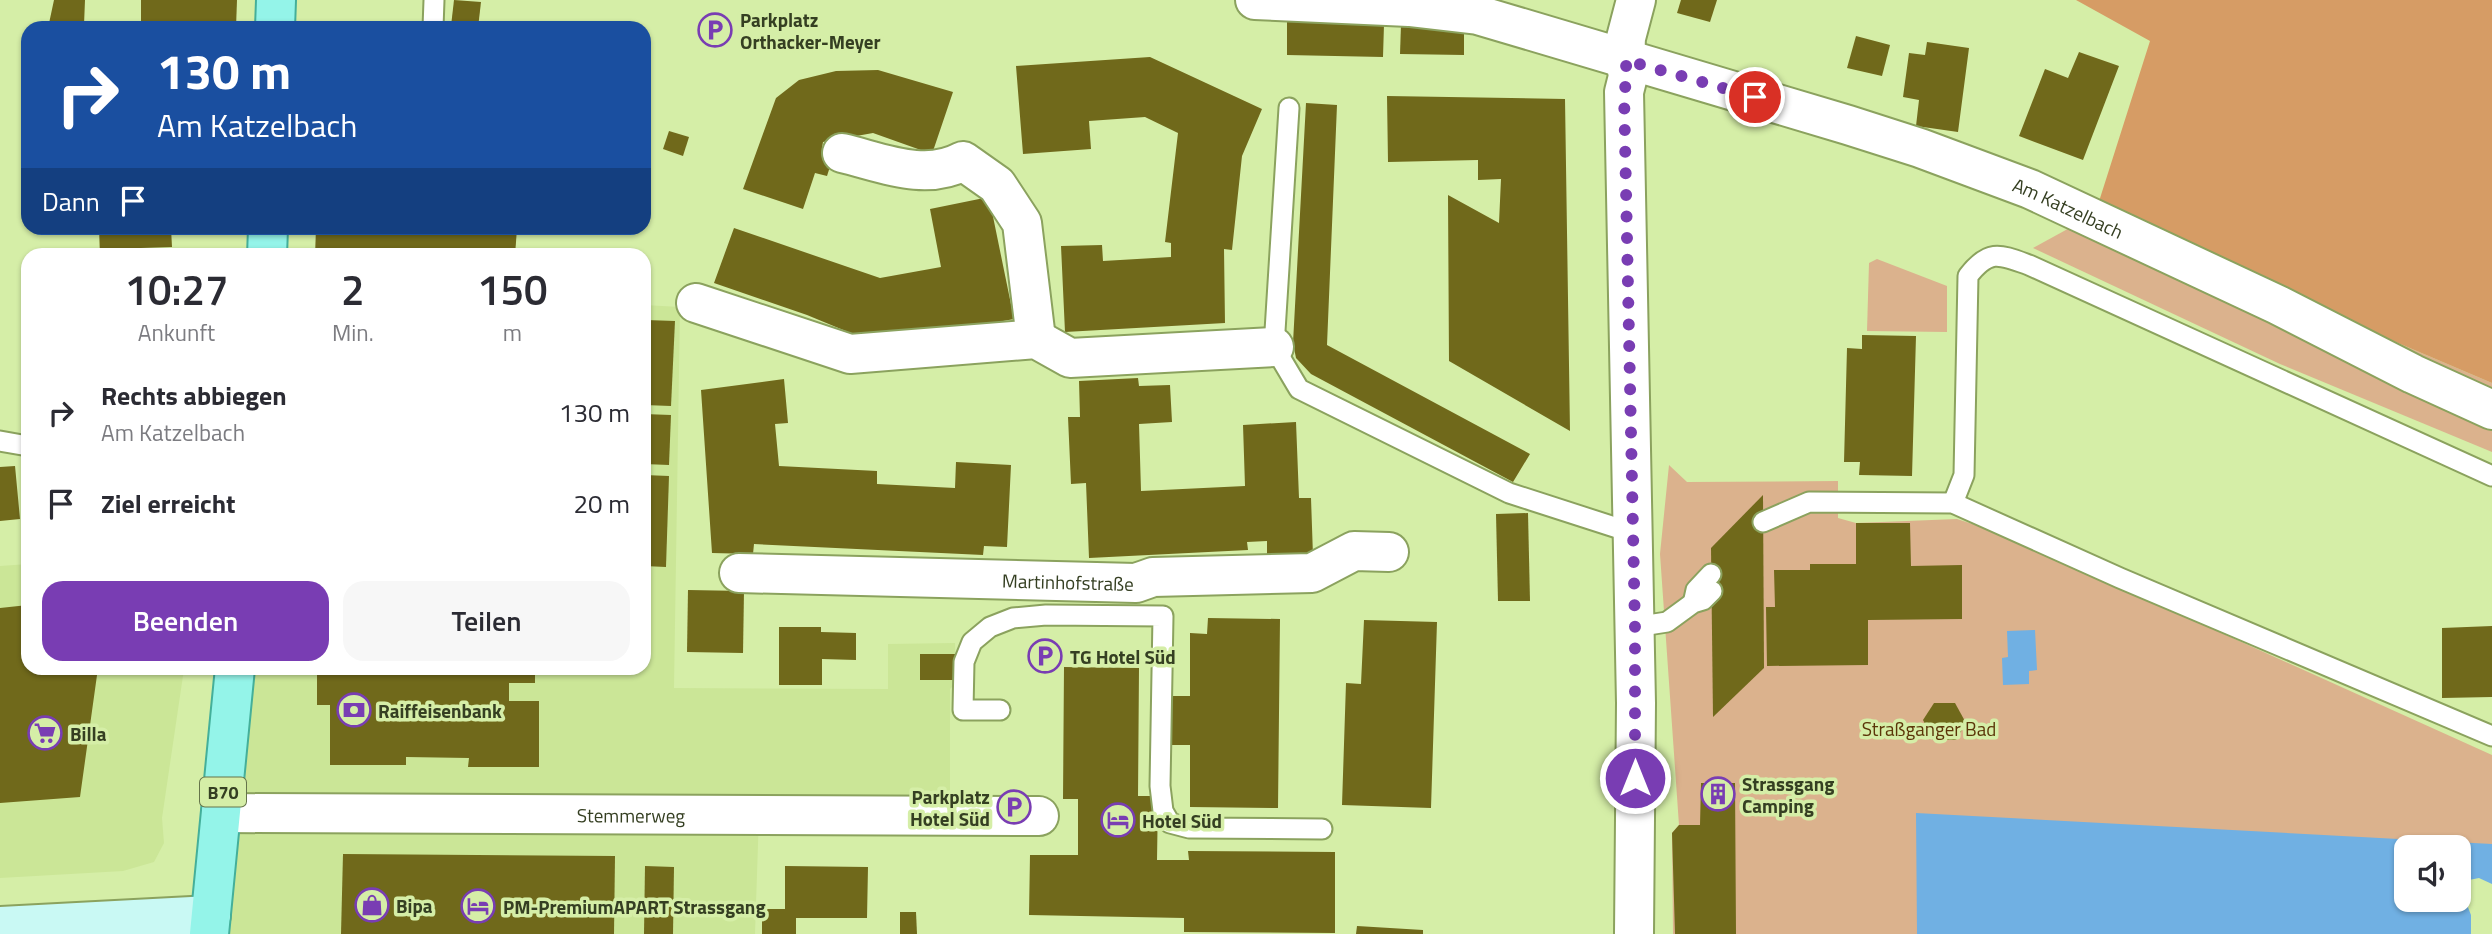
<!DOCTYPE html>
<html lang="de">
<head>
<meta charset="utf-8">
<style>
	:root { --surface:#fff; --page:#f7f7f7; --text:#2b2b33; --muted:#7c7c81; --accent:#793db3 }
	body { margin:0; font-family:"Titillium Web",sans-serif; background:var(--page); color:var(--text); height:100vh; display:flex; flex-direction:column; font-size:26px; white-space:nowrap }
	* { box-sizing:border-box; margin:0 }
	p { font-size:23px; color:var(--muted) }
	.icon { flex:none; width:38px; height:38px; fill:none; stroke:currentColor; stroke-width:2; stroke-linecap:round; stroke-linejoin:round }
	.map { position:relative; flex:1; overflow:hidden }
	.sheet { position:absolute; left:21px; top:248px; width:630px; height:427px; display:flex; flex-direction:column; background:var(--surface); border-radius:21px; box-shadow:0 2px 5px #0004 }
	.sheet>* { flex:none }
	.guide { position:absolute; left:21px; top:21px; width:630px; height:214px; border-radius:21px; box-shadow:0 2px 5px #0004; background:#1a4fa0; color:#fff; overflow:hidden }
	.fabs { position:absolute; left:2394px; top:835px; display:grid; gap:14px }
	.fabs a { display:grid; place-items:center; width:77px; height:77px; border-radius:14px; background:var(--surface); box-shadow:0 2px 5px #0004; font-size:35px }
	.pin { position:absolute; display:grid; place-items:center; width:60px; height:60px; color:#fff; margin:-30px; border:4px solid #fff; border-radius:50%; box-shadow:0 2px 7px #0007 }
	.me { position:absolute; width:77px; margin:-38px; rotate:0deg; stroke-linejoin:round; filter:drop-shadow(0 0 5px #0008) }
	.turn { display:flex; align-items:center; gap:24px; height:147px; padding:0 21px; font-size:32px }
	.turn .icon { width:91px; height:91px; stroke-width:2.5 }
	.turn b { display:block; font-size:49px; line-height:60px }
	.then { display:flex; align-items:center; height:66px; padding:0 21px; background:#0003; gap:14px; font-size:26px }
	.eta { display:flex; justify-content:space-evenly; align-items:center; height:119px; text-align:center }
	.eta b { font-size:42px; font-weight:600; line-height:49px }
	.action { display:flex; gap:14px; margin-top:auto; padding:14px 21px }
	.action a { flex:1; height:80px; border-radius:21px; background:var(--accent); color:#fff; font-size:28px; font-weight:600; line-height:80px; text-align:center }
	.action a+a { background:var(--page); color:var(--text) }
	ul { padding:0; list-style:none }
	li { display:flex; align-items:center; gap:21px; height:91px; padding:0 21px }
	li div { flex:1 }
	li b { display:block; font-size:26px }
	li em { font-style:normal }
	.map>svg:first-child { display:block }
	.built { fill:#cbe697 }
	.green { fill:#dbb28d; fill-rule:evenodd }
	.forest { fill:#d69c65 }
	.water { fill:#70b0e3; fill-rule:evenodd }
	.pier { fill:#d5eea7 }
	.building { fill:#70691b }
	.lines { fill:none; stroke-linecap:round; stroke-linejoin:round }
	.lane-casing { stroke:#8ba25e; stroke-width:23 }
	.street-casing { stroke:#8ba25e; stroke-width:42 }
	.secondary-casing { stroke:#8ba25e; stroke-width:42 }
	.primary-casing { stroke:#44af9a; stroke-width:42 }
	.lane { stroke:#fff; stroke-width:19 }
	.street { stroke:#fff; stroke-width:38 }
	.secondary { stroke:#c9f9f4; stroke-width:38 }
	.primary { stroke:#94f4e9; stroke-width:38 }
	.route { stroke:#793db3; stroke-width:12; stroke-dasharray:0 21.6 }
	.labels { text-anchor:middle; dominant-baseline:central; stroke-width:7; stroke-linejoin:round; paint-order:stroke }
	.shield { fill:#d5eea7; stroke:#65744a; stroke-width:2 }
	.shield-label { font-size:18px; font-weight:bold; fill:#353f22 }
	.poi-label { font-size:19px; font-weight:bold; fill:#353f22; stroke:#d5eea7; text-anchor:start }
	.street-label { font-size:19px; fill:#353f22; stroke:#d5eea7 }
	.park-label { font-size:19px; fill:#5b3508; stroke:#d5eea7 }
</style>
</head>
<body>
<div class="map">
<svg width="2492" height="934" viewBox="0 0 2492 934">
	<rect width="100%" height="100%" fill="#d5eea7"/>
	<g class="built">
		<polygon points="644,305 680,307 674,688 888,689 888,644 955,643 956,683 950,689 950,814 759,814 755,934 209,934 235,669 644,668"/>
		<polygon points="28,564 28,668 184,669 162,818 164,843 154,862 123,871 0,878 0,566"/>
	</g>
	<g class="green">
		<polygon points="2095,214 2492,383 2492,452 2280,364 2033,248"/>
		<polygon points="1877,259 1947,286 1947,332 1867,331 1869,263"/>
		<path d="M1669 465 1687 482 1838 481V518L1856 523 1957 519 2000 533 2492 755V934H1673L1672 833 1679 825 1660 554ZM2406 847H2459V900H2406Z"/>
	</g>
	<polygon class="forest" points="2076,0 2492,0 2492,383 2095,214 2150,41"/>
	<g class="water">
		<polygon points="2035,630 2037,670 2029,671 2029,684 2003,685 2002,658 2008,657 2007,631"/>
		<path d="M1916 813 2492 844V934H1917ZM2406 847H2459V900H2406Z"/>
	</g>
	<polygon class="pier" points="2479,878 2492,884 2492,934 2471,934 2471,915 2462,892 2469,880"/>
	<g class="building">
		<polygon points="54,0 85,0 84,25 92,25 92,28 48,28"/>
		<polygon points="141,0 237,0 236,28 141,28"/>
		<polygon points="454,0 481,2 478,28 451,26"/>
		<polygon points="1681,0 1717,0 1710,22 1677,13"/>
		<polygon points="1287,15 1384,24 1383,57 1287,55"/>
		<polygon points="1401,25 1464,26 1464,55 1400,54"/>
		<polygon points="1856,36 1890,45 1882,76 1847,68"/>
		<polygon points="1927,42 1969,48 1958,132 1916,126 1919,100 1903,97 1909,53 1925,55"/>
		<polygon points="2079,52 2119,66 2083,160 2019,136 2045,69 2068,78"/>
		<polygon points="1150,57 1262,109 1242,156 1232,250 1224,249 1225,323 1065,332 1061,246 1102,245 1103,261 1171,257 1171,243 1165,242 1178,133 1145,117 1089,121 1091,149 1023,154 1016,66"/>
		<polygon points="878,70 953,92 932,154 873,133 823,142 822,148 834,154 827,176 815,173 803,209 743,189 776,98 799,80 836,71"/>
		<polygon points="1387,96 1565,99 1570,431 1449,361 1448,195 1499,223 1501,179 1478,180 1478,160 1388,162"/>
		<polygon points="1306,103 1337,105 1327,345 1530,454 1513,482 1311,374 1296,358 1293,343"/>
		<polygon points="669,131 689,137 683,156 663,149"/>
		<polygon points="989,197 1014,319 877,344 807,315 714,283 734,228 880,278 941,267 930,209"/>
		<polygon points="99,228 171,228 172,247 141,248 141,256 100,256"/>
		<polygon points="316,228 517,228 515,256 315,256"/>
		<polygon points="646,320 675,321 671,406 644,405"/>
		<polygon points="1862,335 1916,336 1912,476 1859,475 1860,462 1844,462 1847,348 1862,349"/>
		<polygon points="1138,378 1139,386 1170,385 1172,422 1139,424 1141,491 1245,486 1243,425 1296,422 1299,498 1311,498 1313,556 1267,558 1267,541 1247,542 1248,550 1089,558 1086,483 1071,484 1068,417 1080,417 1079,381"/>
		<polygon points="784,379 788,423 775,424 779,466 877,471 877,484 955,488 956,462 1011,465 1007,547 984,546 983,555 754,544 753,554 712,553 701,390"/>
		<polygon points="644,414 671,415 669,465 644,464"/>
		<polygon points="15,466 20,519 0,521 0,467"/>
		<polygon points="644,475 669,476 666,567 644,566"/>
		<polygon points="1763,495 1764,668 1713,717 1711,548"/>
		<polygon points="1528,513 1530,601 1498,601 1496,514"/>
		<polygon points="1856,523 1910,523 1911,566 1962,565 1962,619 1868,620 1868,665 1767,666 1766,607 1775,607 1774,570 1810,570 1810,564 1856,564"/>
		<polygon points="688,590 744,591 743,653 687,652"/>
		<polygon points="28,605 28,668 98,668 80,797 0,803 0,608"/>
		<polygon points="1208,618 1280,619 1278,808 1190,807 1190,745 1169,745 1170,696 1190,696 1190,633 1207,634"/>
		<polygon points="1364,620 1437,622 1431,808 1342,805 1346,683 1361,684"/>
		<polygon points="2492,626 2492,697 2442,698 2442,628"/>
		<polygon points="779,627 821,627 821,632 856,633 856,660 822,659 822,685 779,685"/>
		<rect x="920" y="654" width="35" height="26"/>
		<polygon points="1064,667 1139,668 1138,796 1158,796 1157,860 1189,860 1188,851 1335,852 1335,933 1184,932 1184,918 1029,915 1030,855 1078,855 1078,799 1063,799"/>
		<polygon points="317,668 535,668 535,683 509,683 509,701 539,701 539,767 468,767 469,758 406,757 406,765 330,765 330,705 317,705"/>
		<polygon points="1934,703 1955,703 1966,723 1956,740 1933,740 1923,720"/>
		<polygon points="1701,783 1735,783 1736,934 1675,934 1672,833 1679,825 1700,825"/>
		<polygon points="343,854 615,856 614,934 341,934"/>
		<polygon points="645,866 674,867 673,934 644,934"/>
		<polygon points="785,866 868,867 867,918 796,918 796,934 762,934 762,909 785,909"/>
		<polygon points="900,912 916,912 917,934 900,934"/>
		<polygon points="1357,926 1423,930 1423,934 1356,934"/>
	</g>
	<g class="lines">
		<defs>
			<g id="lane">
				<polyline points="433,28 434,0"/>
				<polyline points="1289,108 1274,347 1299,389 1509,493 1633,533"/>
				<polyline points="0,441 28,446"/>
				<path d="M1953 503 1964 475 1968 276C1989 249 1999 254 2029 265L2492 476"/>
				<polyline points="1763,522 1809,502 1953,503 2120,578 2492,736"/>
				<polyline points="1694,599 1696,590 1711,574"/>
				<polyline points="1635,627 1667,622 1693,603 1703,600 1712,591"/>
				<polyline points="1000,710 963,710 964,662 972,642 990,627 1013,618 1046,615 1163,616 1160,786 1163,811 1170,823 1189,828 1322,829"/>
			</g>
			<g id="street">
				<path id="s1" d="M1255 0 1409 7 1478 15 1848 125 1920 148 2030 189 2278 305 2413 374 2492 410"/>
				<path d="M842 153C881 162 925 182 963 161L997 185 1022 223 1036 339"/>
				<polyline points="696,303 850,354 1036,339 1070,358 1274,347"/>
				<path id="s2" d="M739 573 1136 583 1153 577 1312 573 1354 551 1389 552"/>
				<path id="s3" d="M221 813 1039 816"/>
				<polyline points="1634,934 1636,703 1624,92 1628,76 1625,60 1626,38 1636,0"/>
			</g>
			<polyline id="secondary" points="0,926 211,915"/>
			<g id="primary">
				<polyline points="275,28 276,0"/>
				<polyline points="267,256 268,228"/>
				<polyline points="209,934 235,668"/>
			</g>
		</defs>
		<use href="#lane" class="lane-casing"/>
		<use href="#street" class="street-casing"/>
		<use href="#secondary" class="secondary-casing"/>
		<use href="#primary" class="primary-casing"/>
		<use href="#lane" class="lane"/>
		<use href="#street" class="street"/>
		<use href="#secondary" class="secondary"/>
		<use href="#primary" class="primary"/>
	</g>
	<g class="lines">
		<polyline class="route" points="1635,778 1635,628 1624,92 1628,76 1625,60 1755,97"/>
	</g>
	<defs>
		<symbol id="parking-ring" viewBox="-11 -11 22 22"><circle r="9.5" fill="#d5eea7" stroke="#793db3" stroke-width="1.5"/><path d="M-3.5-5.5H1a3.5 3.5 0 0 1 0 7H-1V5.5H-3.5ZM-1-3.4V-.6H.8a1.4 1.4 0 0 0 0-2.8Z" fill="#793db3"/></symbol>
		<symbol id="bank-ring" viewBox="-11 -11 22 22"><circle r="9.5" fill="#d5eea7" stroke="#793db3" stroke-width="1.5"/><path d="M-6-4H6V4H-6ZM0-2.3a2.3 2.3 0 1 0 0 4.6a2.3 2.3 0 1 0 0-4.6Z" fill="#793db3"/></symbol>
		<symbol id="supermarket-ring" viewBox="-11 -11 22 22"><circle r="9.5" fill="#d5eea7" stroke="#793db3" stroke-width="1.5"/><path d="M-6-5.5h2.5l.6 2H6L4.5 2H-2.5L-4.4-4H-6ZM-1.5 3.2a1.3 1.3 0 1 0 .1 0ZM3 3.2a1.3 1.3 0 1 0 .1 0Z" fill="#793db3"/></symbol>
		<symbol id="building-ring" viewBox="-11 -11 22 22"><circle r="9.5" fill="#d5eea7" stroke="#793db3" stroke-width="1.5"/><path d="M-4-6H4V6H1V3H-1V6H-4ZM-2.5-4.3h1.7v1.8h-1.7ZM.8-4.3h1.7v1.8H.8ZM-2.5-1h1.7V.8h-1.7ZM.8-1h1.7V.8H.8Z" fill="#793db3"/></symbol>
		<symbol id="hotel-ring" viewBox="-11 -11 22 22"><circle r="9.5" fill="#d5eea7" stroke="#793db3" stroke-width="1.5"/><path d="M-6-4.5h1.5V1H6V5H4.5V3h-9V5H-6ZM-4 0a1.8 1.8 0 1 1 3.6 0ZM.5 0V-2.5h3Q6-2.5 6 0Z" fill="#793db3"/></symbol>
		<symbol id="shop-ring" viewBox="-11 -11 22 22"><circle r="9.5" fill="#d5eea7" stroke="#793db3" stroke-width="1.5"/><path d="M-5-2.5h2.3a2.7 3.5 0 0 1 5.4 0H5L5.5 6h-11ZM-1.5-2.5h3a1.5 2.3 0 0 0-3 0Z" fill="#793db3"/></symbol>
	</defs>
	<g fill-rule="evenodd">
		<use href="#parking-ring" x="696" y="11" width="38" height="38"/>
		<use href="#parking-ring" x="1026" y="637" width="38" height="38"/>
		<use href="#bank-ring" x="335" y="691" width="38" height="38"/>
		<use href="#supermarket-ring" x="26" y="714" width="38" height="38"/>
		<use href="#building-ring" x="1699" y="775" width="38" height="38"/>
		<use href="#parking-ring" x="995" y="788" width="38" height="38"/>
		<use href="#hotel-ring" x="1099" y="801" width="38" height="38"/>
		<use href="#shop-ring" x="353" y="886" width="38" height="38"/>
		<use href="#hotel-ring" x="459" y="887" width="38" height="38"/>
	</g>
	<g class="labels">
		<rect class="shield" x="200" y="777.5" width="46" height="29" rx="5"/>
		<g class="shield-label">
			<text x="223" y="792">B70</text>
		</g>
		<g class="poi-label">
			<text x="740" y="19">Parkplatz<tspan x="740" dy="22">Orthacker-Meyer</tspan></text>
			<text x="1070" y="656">TG Hotel Süd</text>
			<text x="378" y="710">Raiffeisenbank</text>
			<text x="70" y="733">Billa</text>
			<text x="1742" y="783">Strassgang<tspan x="1742" dy="22">Camping</tspan></text>
			<text x="990" y="796" text-anchor="end">Parkplatz<tspan x="990" dy="22">Hotel Süd</tspan></text>
			<text x="1142" y="820">Hotel Süd</text>
			<text x="396" y="905">Bipa</text>
			<text x="503" y="906">PM-PremiumAPART Strassgang</text>
		</g>
		<g class="street-label">
			<text stroke="none"><textPath href="#s1" startOffset="845">Am Katzelbach</textPath></text>
			<text stroke="none"><textPath href="#s2" startOffset="329">Martinhofstraße</textPath></text>
			<text stroke="none"><textPath href="#s3" startOffset="410">Stemmerweg</textPath></text>
		</g>
		<g class="park-label">
			<text x="1929" y="728">Straßganger Bad</text>
		</g>
	</g>
</svg>
<div class="fabs">
<a><svg class="icon" aria-label="sound" viewBox="0 0 24 24"><path d="M4 9h4l5-4v14l-5-4H4zM17 9q2 3 0 6"/></svg></a>
</div>
<div class="pin" style="left:1755px;top:97px;background:#d93025"><svg class="icon" aria-label="arrive" viewBox="0 0 24 24"><path d="M6 21V4h12l-3 4 3 4H6"/></svg></div>
<svg class="me" style="left:1635px;top:778px" viewBox="-20 -20 40 40"><circle r="17" fill="#793db3" stroke="#fff" stroke-width="3"/><path d="M0-11L8 9 0 5-8 9z" fill="#fff"/></svg>
<div class="guide">
<div class="turn"><svg class="icon" aria-label="right" viewBox="0 0 24 24"><path d="M7 20v-9h11M14 6l5 5-5 5"/></svg><div><b>130 m</b>Am Katzelbach</div></div>
<div class="then">Dann<svg class="icon" aria-label="arrive" viewBox="0 0 24 24"><path d="M6 21V4h12l-3 4 3 4H6"/></svg></div>
</div>
<section class="sheet">
<div class="eta">
<div><b>10:27</b><p>Ankunft</p></div>
<div><b>2</b><p>Min.</p></div>
<div><b>150</b><p>m</p></div>
</div>
<ul>
<li><svg class="icon" aria-label="right" viewBox="0 0 24 24"><path d="M7 20v-9h11M14 6l5 5-5 5"/></svg><div><b>Rechts abbiegen</b><p>Am Katzelbach</p></div><em>130 m</em></li>
<li><svg class="icon" aria-label="arrive" viewBox="0 0 24 24"><path d="M6 21V4h12l-3 4 3 4H6"/></svg><div><b>Ziel erreicht</b></div><em>20 m</em></li>
</ul>
<div class="action"><a>Beenden</a><a>Teilen</a></div>
</section>
</div>
</body>
</html>
